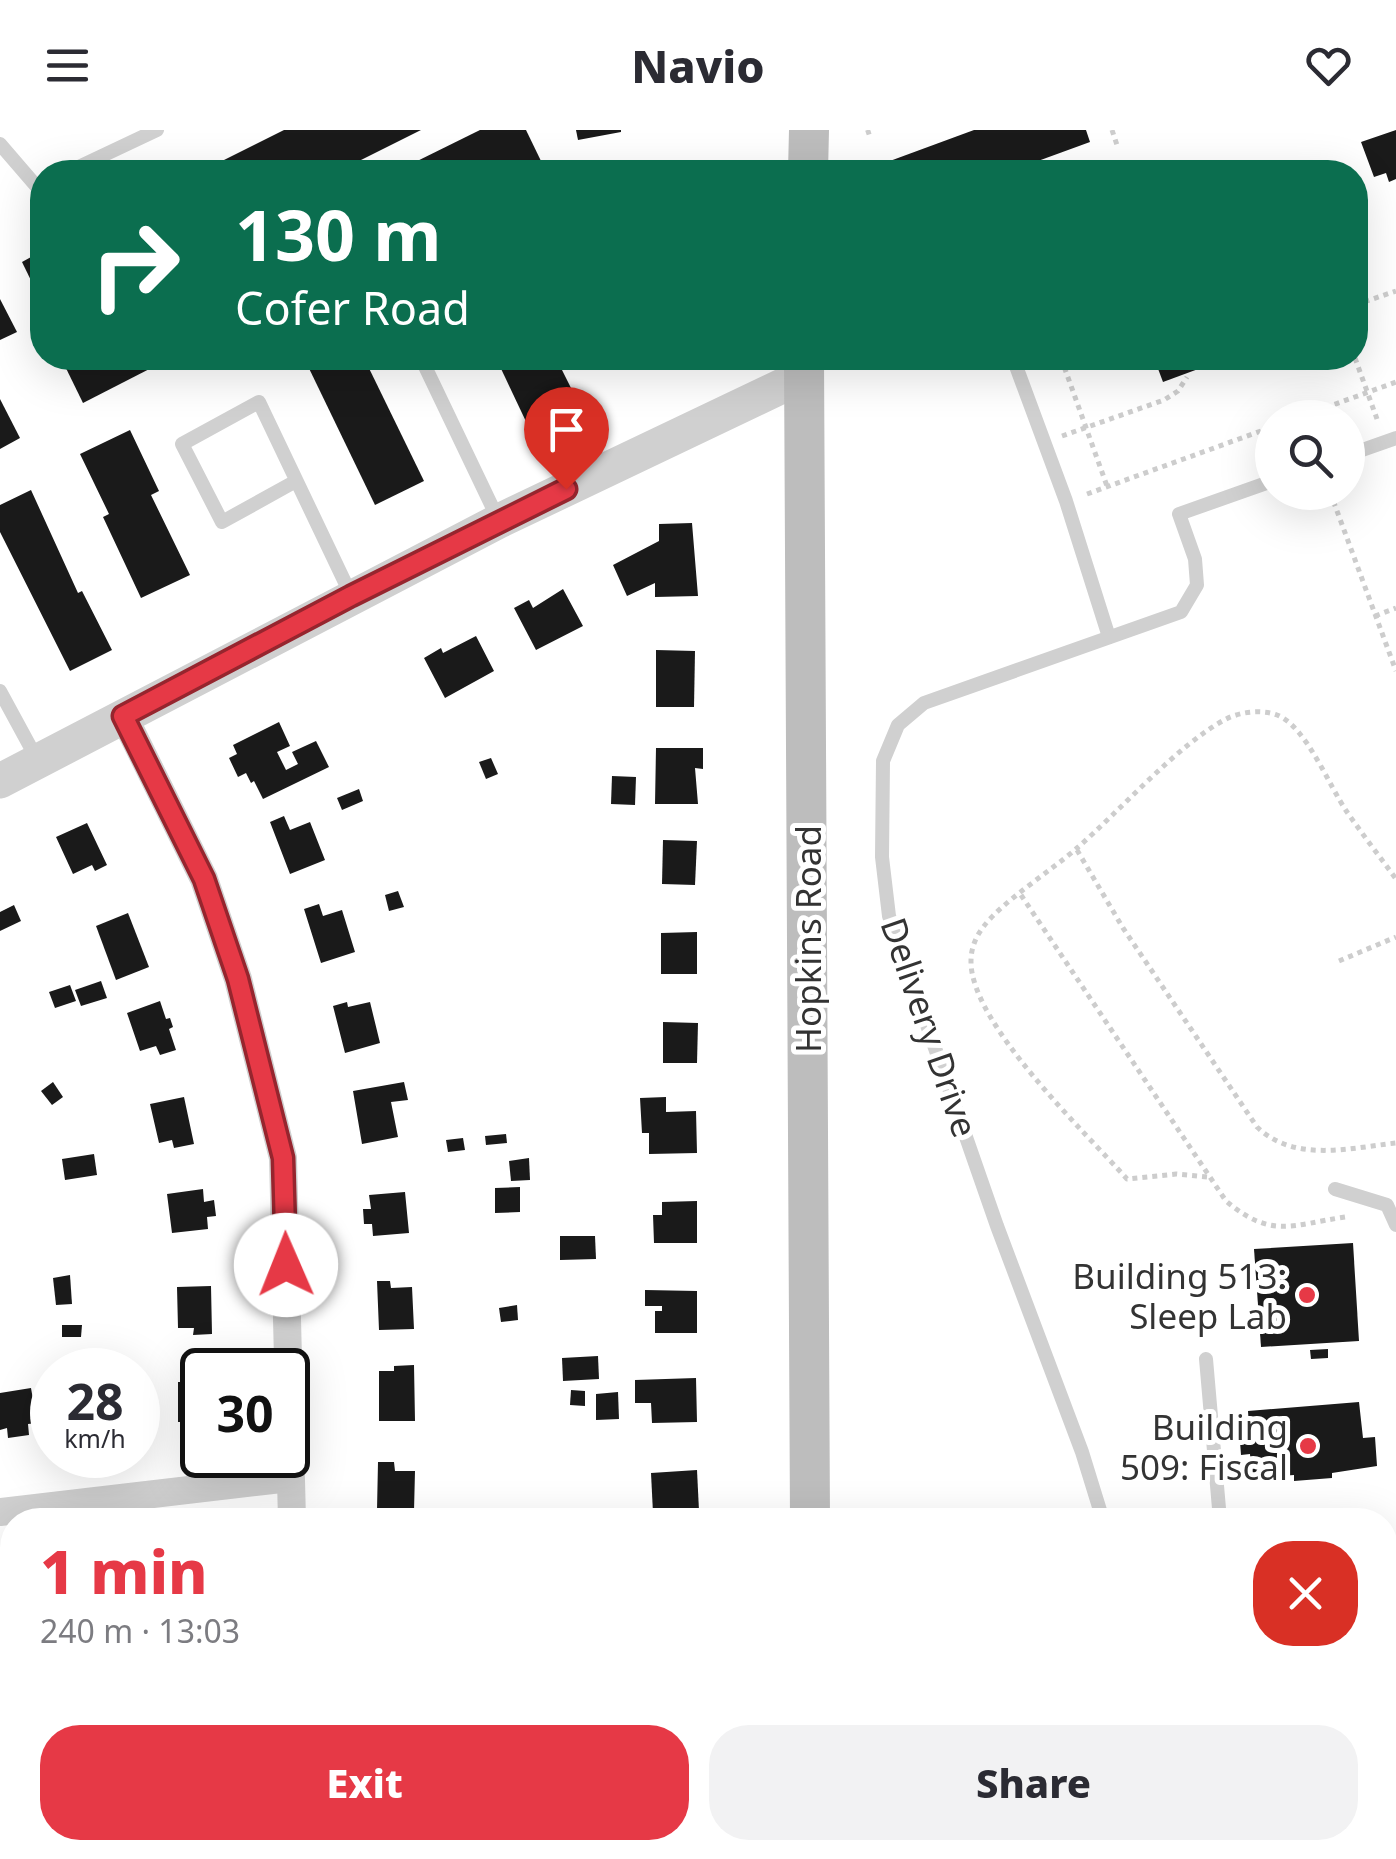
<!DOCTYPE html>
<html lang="en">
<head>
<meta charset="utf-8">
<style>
	:root { --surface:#fff; --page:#f2f2f3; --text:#2b2b33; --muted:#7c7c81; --accent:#e63946 }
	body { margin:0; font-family:"Noto Sans",sans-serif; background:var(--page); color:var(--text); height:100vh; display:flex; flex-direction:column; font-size:38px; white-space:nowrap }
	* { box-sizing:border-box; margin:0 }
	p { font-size:32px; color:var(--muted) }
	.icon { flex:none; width:55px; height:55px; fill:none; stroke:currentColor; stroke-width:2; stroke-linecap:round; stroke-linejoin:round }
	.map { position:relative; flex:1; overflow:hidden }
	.details { position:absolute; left:0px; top:1378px; width:1398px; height:352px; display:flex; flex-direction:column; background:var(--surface); border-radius:40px 40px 0 0; box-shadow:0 10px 40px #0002 }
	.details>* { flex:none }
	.guide { position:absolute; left:30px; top:30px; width:1338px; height:210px; border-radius:40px; box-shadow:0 10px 40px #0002; background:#0b6e4f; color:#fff; overflow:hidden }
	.controls { position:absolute; left:1255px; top:270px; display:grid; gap:20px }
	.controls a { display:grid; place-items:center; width:110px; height:110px; border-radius:50%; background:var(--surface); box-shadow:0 10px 40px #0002; font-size:50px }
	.speed { position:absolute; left:30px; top:1218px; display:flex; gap:20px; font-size:50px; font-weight:700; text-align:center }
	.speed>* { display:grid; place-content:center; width:130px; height:130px; border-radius:50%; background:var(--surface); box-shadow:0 10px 40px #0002; line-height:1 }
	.speed small { font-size:25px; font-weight:400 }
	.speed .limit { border:5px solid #111; border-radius:15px; background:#fff; color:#111 }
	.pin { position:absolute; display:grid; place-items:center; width:85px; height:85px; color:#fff; margin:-102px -42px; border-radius:50% 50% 50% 0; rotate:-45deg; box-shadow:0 0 10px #0007 }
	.pin .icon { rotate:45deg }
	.me { position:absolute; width:110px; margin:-55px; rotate:359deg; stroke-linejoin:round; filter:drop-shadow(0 0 8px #0008) }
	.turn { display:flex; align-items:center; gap:35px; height:210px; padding:0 40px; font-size:45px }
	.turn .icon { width:130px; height:130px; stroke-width:2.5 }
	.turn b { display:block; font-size:70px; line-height:85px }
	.round { display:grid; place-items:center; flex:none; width:105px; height:105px; border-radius:40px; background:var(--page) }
	.overview { display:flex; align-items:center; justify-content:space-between; height:170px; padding:0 40px }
	h1 { font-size:60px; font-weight:800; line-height:75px; color:var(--accent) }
	.action { display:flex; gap:20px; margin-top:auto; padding:20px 40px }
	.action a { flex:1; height:115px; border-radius:40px; background:var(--accent); color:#fff; font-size:40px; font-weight:800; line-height:115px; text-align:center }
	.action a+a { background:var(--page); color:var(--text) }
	header { display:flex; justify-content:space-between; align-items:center; height:130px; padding:0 40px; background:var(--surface); font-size:45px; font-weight:800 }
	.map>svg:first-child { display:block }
	.building { fill:#1a1a1a }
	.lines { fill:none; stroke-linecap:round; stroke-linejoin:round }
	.path { stroke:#cdcdcd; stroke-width:5; stroke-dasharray:5 5; stroke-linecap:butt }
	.service { stroke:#d0d0d0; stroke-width:14 }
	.minor { stroke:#d0d0d0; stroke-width:28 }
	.tertiary { stroke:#d0d0d0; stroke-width:35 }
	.secondary { stroke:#bdbdbd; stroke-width:40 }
	.route-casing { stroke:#96252e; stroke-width:25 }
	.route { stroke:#e63946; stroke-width:18 }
	.poi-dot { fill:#e63946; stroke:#fff; stroke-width:4 }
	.labels { text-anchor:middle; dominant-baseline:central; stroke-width:10; stroke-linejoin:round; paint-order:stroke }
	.street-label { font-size:35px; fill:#333; stroke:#fff }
	.poi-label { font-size:35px; fill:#333; stroke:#fff; text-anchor:end }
</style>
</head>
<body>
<header><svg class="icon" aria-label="menu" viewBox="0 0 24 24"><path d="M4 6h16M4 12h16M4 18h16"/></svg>Navio<svg class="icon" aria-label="heart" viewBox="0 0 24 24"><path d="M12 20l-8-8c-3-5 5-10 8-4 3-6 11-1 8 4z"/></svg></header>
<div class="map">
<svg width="1396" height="1729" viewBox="0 0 1396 1729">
	<rect width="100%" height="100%" fill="#fff"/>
	<g class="building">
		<polygon points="284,0 421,0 337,42 200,42"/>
		<polygon points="480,0 526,0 541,31 519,42 395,42"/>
		<polygon points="576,0 621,0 621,2 578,10"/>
		<polygon points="974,0 1086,0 1090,12 1008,42 882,42 879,35"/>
		<polygon points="1396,0 1396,49 1389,52 1386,43 1374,47 1361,12"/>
		<polygon points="42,121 42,173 22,132"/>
		<polygon points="0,169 17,202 0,210"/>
		<polygon points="61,228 161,228 163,232 83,273"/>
		<polygon points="304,228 364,228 424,351 375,375"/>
		<polygon points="496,228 556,228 580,276 530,300"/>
		<polygon points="1154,228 1228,228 1163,252"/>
		<polygon points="0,269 20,308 0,319"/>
		<polygon points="130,300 159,361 151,365 190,445 141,468 103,387 109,384 80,324"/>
		<polygon points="31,360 78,463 82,461 112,520 70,541 0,402 0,375"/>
		<polygon points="692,393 698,466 655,467 655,453 627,466 613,435 659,411 659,394"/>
		<polygon points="563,459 583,496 536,520 514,478 529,470 533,478"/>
		<polygon points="476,506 494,541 445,568 424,528 441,518 443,523"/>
		<polygon points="656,520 695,521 694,577 656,577"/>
		<polygon points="279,592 290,616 277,622 286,640 298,634 292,622 316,611 329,637 263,669 254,651 251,653 246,643 238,647 229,628 237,624 233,615"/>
		<polygon points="656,618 703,618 703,639 695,638 698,674 655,674"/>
		<polygon points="491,628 498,644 486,649 479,632"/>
		<polygon points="612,646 636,647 635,675 611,674"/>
		<polygon points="359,659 363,671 342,680 337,668"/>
		<polygon points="284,686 290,700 310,692 325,730 290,744 270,692"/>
		<polygon points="87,693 107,735 95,741 92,735 73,744 56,707"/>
		<polygon points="663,710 697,711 695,755 662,754"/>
		<polygon points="398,761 404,777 389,781 385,765"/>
		<polygon points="319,774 323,786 342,780 355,822 321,833 304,779"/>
		<polygon points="14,775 21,791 0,801 0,782"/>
		<polygon points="128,783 149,837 116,850 96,796"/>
		<polygon points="697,802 697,844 661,844 661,803"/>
		<polygon points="101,851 107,868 81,876 75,860"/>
		<polygon points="70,855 76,871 55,878 49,862"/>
		<polygon points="160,871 166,889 170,888 173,897 169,899 176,920 160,925 156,916 140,921 127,883"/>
		<polygon points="347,872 348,877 370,872 380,913 345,923 333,876"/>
		<polygon points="663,892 698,893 697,933 663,933"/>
		<polygon points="53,952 63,967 52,975 41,961"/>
		<polygon points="404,952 408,970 391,972 398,1007 362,1014 353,961"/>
		<polygon points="184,967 194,1014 174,1018 172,1010 159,1013 150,974"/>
		<polygon points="666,967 666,982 696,981 697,1023 649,1024 649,1003 642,1003 640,968"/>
		<polygon points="506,1004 507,1013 486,1015 485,1006"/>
		<polygon points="463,1008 465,1020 448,1022 446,1010"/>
		<polygon points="94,1024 97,1045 65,1050 62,1029"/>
		<polygon points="529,1028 530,1050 511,1051 509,1031"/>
		<polygon points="520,1057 520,1082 495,1083 495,1058"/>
		<polygon points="203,1059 204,1072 214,1070 216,1086 207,1087 208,1099 172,1103 167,1064"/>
		<polygon points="405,1062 409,1103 373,1106 372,1094 364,1094 363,1079 371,1079 369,1065"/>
		<polygon points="697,1071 697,1113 654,1113 653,1085 662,1085 662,1072"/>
		<polygon points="560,1106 595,1106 596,1129 560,1130"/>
		<polygon points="1353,1113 1359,1211 1261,1217 1254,1119"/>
		<polygon points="70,1145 72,1174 56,1175 53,1148"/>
		<polygon points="377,1151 390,1151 391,1158 412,1157 414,1199 379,1200"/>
		<polygon points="211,1156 212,1204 193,1205 194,1198 178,1198 177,1157"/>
		<polygon points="645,1160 697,1161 697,1203 655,1203 655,1181 662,1181 662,1176 645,1176"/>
		<polygon points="517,1175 518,1190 501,1192 499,1178"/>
		<polygon points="62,1195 82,1195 81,1207 62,1207"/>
		<polygon points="1328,1219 1328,1228 1311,1229 1310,1220"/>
		<polygon points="598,1226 599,1249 563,1251 562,1228"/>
		<polygon points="414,1235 415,1291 379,1291 379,1241 394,1241 394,1236"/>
		<polygon points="696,1248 697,1292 652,1293 651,1273 635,1273 635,1250"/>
		<polygon points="178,1252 202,1252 202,1300 194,1300 194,1292 178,1292"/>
		<polygon points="31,1258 37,1293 28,1294 29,1305 8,1308 7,1298 0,1300 0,1263"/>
		<polygon points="571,1260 585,1261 585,1276 570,1275"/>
		<polygon points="618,1262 619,1289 596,1290 596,1264"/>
		<polygon points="1359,1272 1363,1308 1375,1307 1377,1336 1332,1343 1332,1348 1294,1351 1294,1345 1252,1348 1250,1324 1241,1325 1239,1298 1249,1297 1248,1281"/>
		<polygon points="378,1332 394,1332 395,1341 415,1341 414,1381 377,1380"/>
		<polygon points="697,1340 699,1381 653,1383 651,1343"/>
		<polygon points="10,1456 12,1471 6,1473 11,1492 0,1495 0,1459"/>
		<polygon points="115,1718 126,1718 136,1729 103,1729"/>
		<polygon points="652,1718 697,1718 697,1729 652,1728"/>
	</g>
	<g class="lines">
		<g class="path">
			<polyline points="1112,0 1117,15"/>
			<polyline points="866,3 875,0"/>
			<polyline points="1355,175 1396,161"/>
			<polyline points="1061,228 1107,356"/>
			<polyline points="1355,228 1377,289"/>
			<polyline points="1297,288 1396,252"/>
			<polyline points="1062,306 1164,270 1178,261 1187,247"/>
			<polyline points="1330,362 1396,541"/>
			<polyline points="1087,364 1272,297"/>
			<polyline points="1375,486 1396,478"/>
			<path d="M1077 720 1123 798 1257 997C1295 1033 1349 1018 1396 1013"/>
			<path d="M1021 765 1226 1071C1271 1109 1291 1095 1345 1087"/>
			<polyline points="1339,831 1396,807"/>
			<path d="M1207 1047 1176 1044 1127 1049C1085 1002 970 893 971 831 971 818 976 806 984 796 1003 771 1051 741 1077 718 1120 681 1177 615 1226 589 1240 582 1261 579 1277 585 1306 596 1329 656 1347 682 1363 705 1380 727 1396 749"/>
		</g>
		<g class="service">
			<polyline points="0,14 37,57 42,54"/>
			<polyline points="68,42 157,0"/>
			<polyline points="421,228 498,389"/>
			<polyline points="1013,228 1066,371 1109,507"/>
			<polyline points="1348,325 1396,308"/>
			<polyline points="296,351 222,392 182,314 259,272 351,465"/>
			<polyline points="0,561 38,631"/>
			<polyline points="1335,1059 1387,1075 1396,1095"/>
			<polyline points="1206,1229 1220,1390"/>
			<polyline points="1103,1390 1082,1322 997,1096 889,786 882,727 883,631 898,595 924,573 1181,482 1197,455 1195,429 1179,384 1272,351"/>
			<polyline points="1385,1415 1396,1414"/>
			<polyline points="1138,1718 1139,1729"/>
		</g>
		<g class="minor">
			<polyline points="123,585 204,749 238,849 283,1028 292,1390"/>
			<polyline points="0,1382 290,1348"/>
			<polyline points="1385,1486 1396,1486"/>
			<polyline points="262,1729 268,1718"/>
		</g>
		<polyline class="tertiary" points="0,651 499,391 803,246"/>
		<g class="secondary">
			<polyline points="808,42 809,0"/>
			<polyline points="804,228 810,1390"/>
			<polyline points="806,1729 806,1718"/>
		</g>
	</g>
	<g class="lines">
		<defs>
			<polyline id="route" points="286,1135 283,1028 238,849 204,749 123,586 351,466 566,359"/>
		</defs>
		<use href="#route" class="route-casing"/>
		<use href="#route" class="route"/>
	</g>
	<g class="poi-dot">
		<circle cx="1307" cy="1165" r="10"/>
		<circle cx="1308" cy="1316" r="10"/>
	</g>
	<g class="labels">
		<g class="street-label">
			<text transform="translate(807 809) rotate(-90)">Hopkins Road</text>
			<text transform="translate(930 897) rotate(71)">Delivery Drive</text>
		</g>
		<g class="poi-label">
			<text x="1287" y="1145">Building 513:<tspan x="1287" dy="40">Sleep Lab</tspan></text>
			<text x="1288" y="1296">Building<tspan x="1288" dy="40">509: Fiscal</tspan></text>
		</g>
	</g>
</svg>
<div class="controls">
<a><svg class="icon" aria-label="search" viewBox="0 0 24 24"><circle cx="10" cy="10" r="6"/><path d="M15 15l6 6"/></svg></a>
</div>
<div class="speed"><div>28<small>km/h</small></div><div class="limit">30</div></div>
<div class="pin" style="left:566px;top:359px;background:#d93025"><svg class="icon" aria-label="arrive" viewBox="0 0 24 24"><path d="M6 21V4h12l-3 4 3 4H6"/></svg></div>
<svg class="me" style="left:286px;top:1135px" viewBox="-20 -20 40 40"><circle r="19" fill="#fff"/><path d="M0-13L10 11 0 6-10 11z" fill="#e63946"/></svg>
<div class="guide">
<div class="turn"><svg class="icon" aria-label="right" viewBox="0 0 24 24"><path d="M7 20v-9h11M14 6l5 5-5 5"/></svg><div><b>130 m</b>Cofer Road</div></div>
</div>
<section class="details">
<div class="overview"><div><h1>1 min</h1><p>240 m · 13:03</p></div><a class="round" style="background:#d93025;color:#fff"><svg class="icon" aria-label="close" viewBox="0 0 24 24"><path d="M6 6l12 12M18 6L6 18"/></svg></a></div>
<div class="action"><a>Exit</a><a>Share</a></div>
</section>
</div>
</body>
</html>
